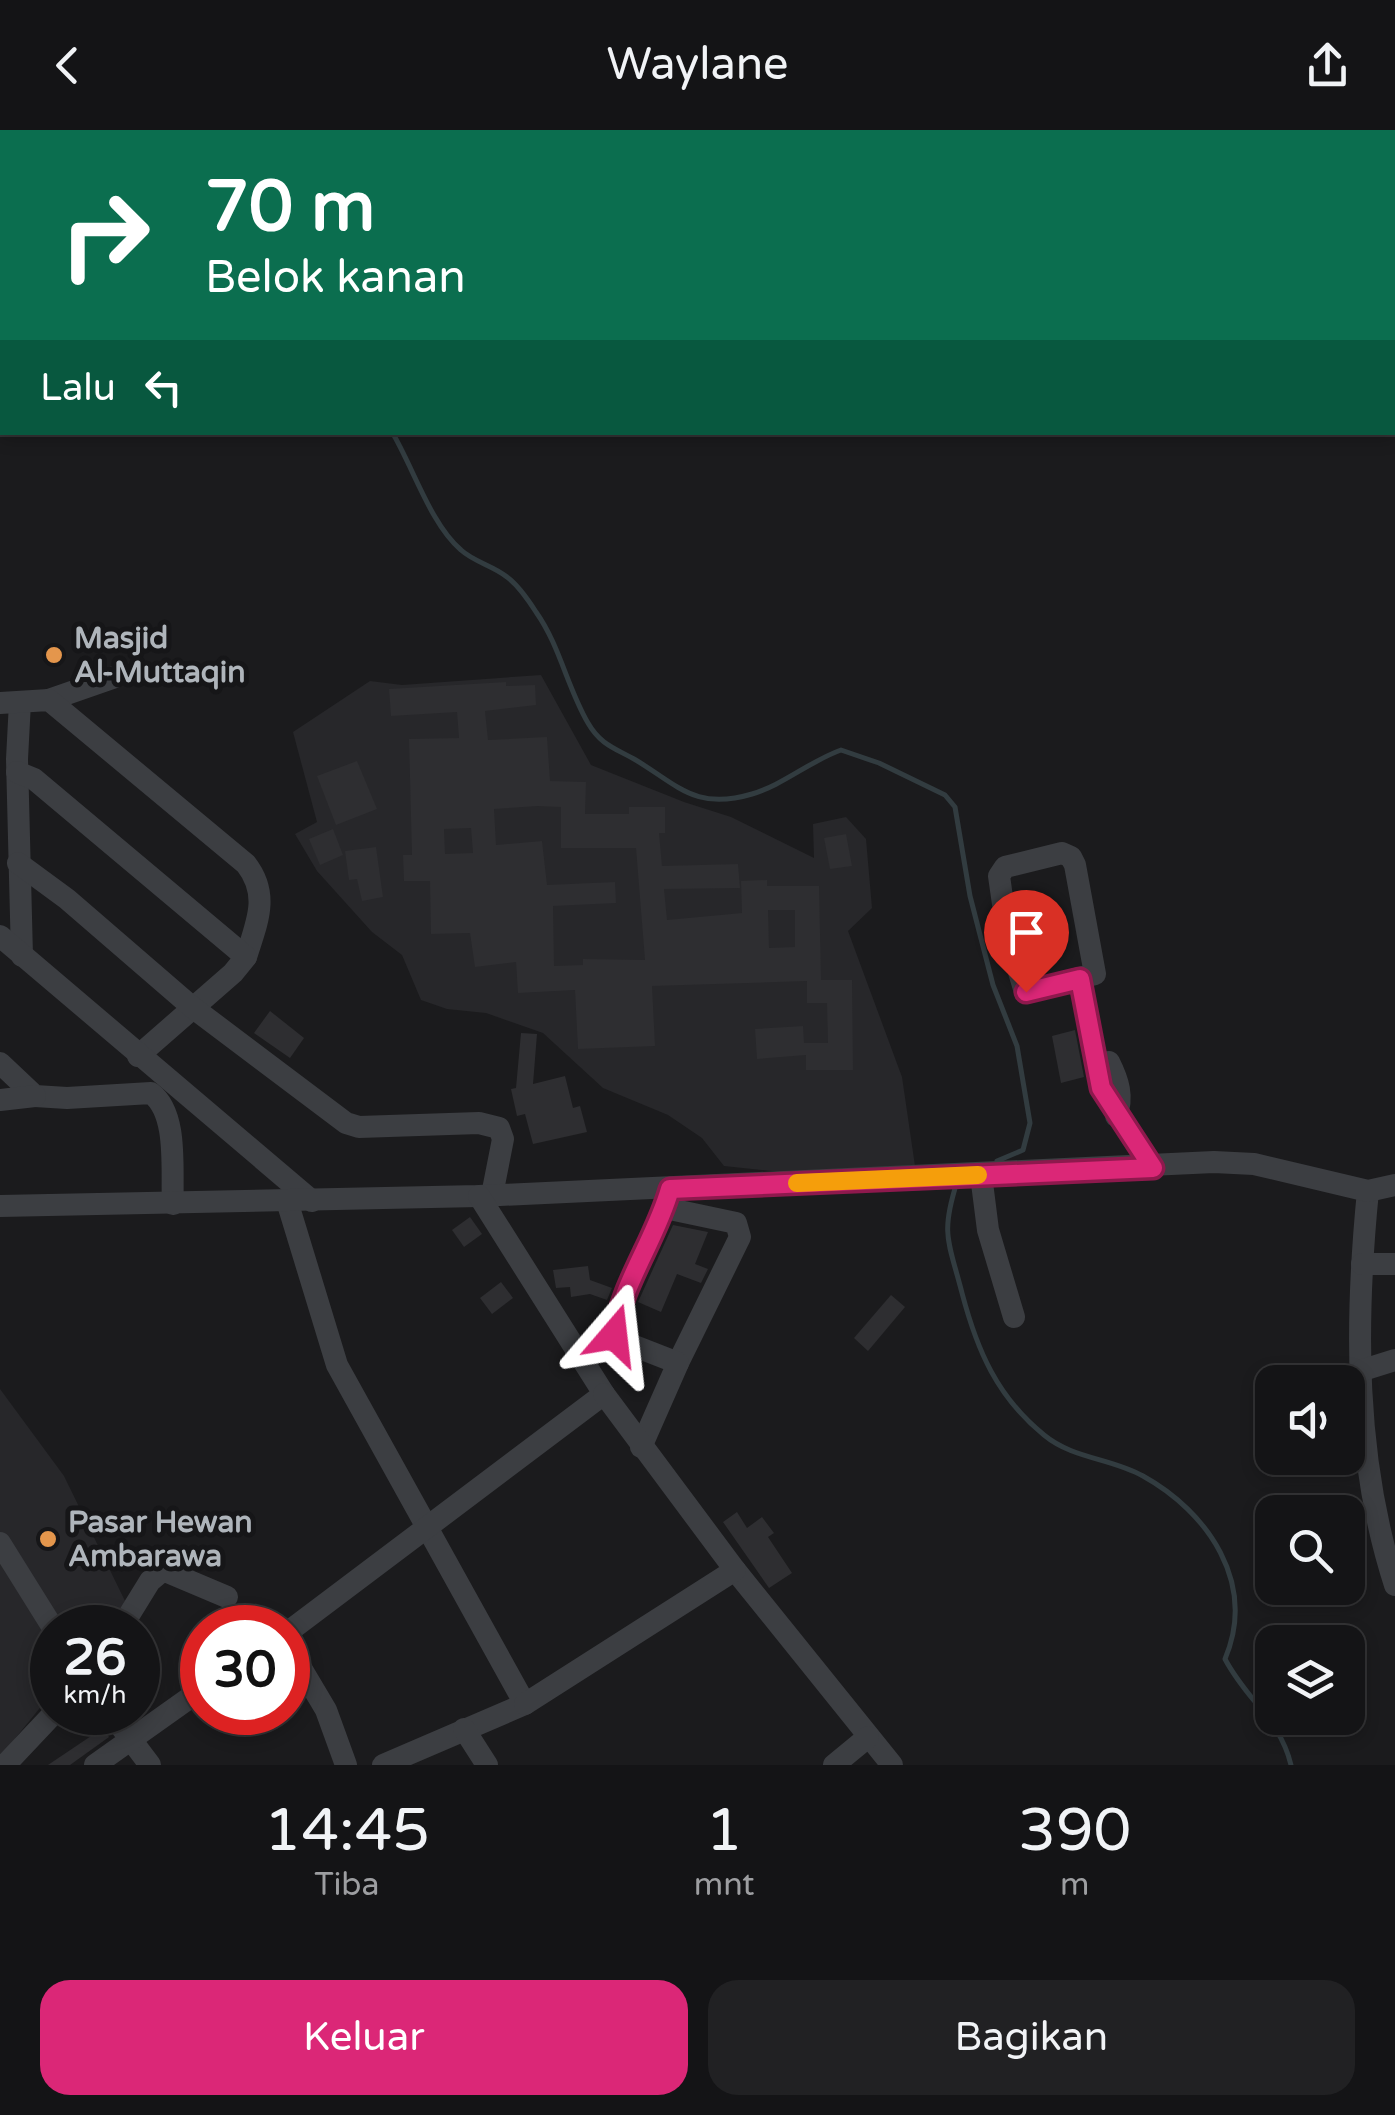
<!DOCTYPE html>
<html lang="id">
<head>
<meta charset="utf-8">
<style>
	:root { --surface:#141416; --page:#212123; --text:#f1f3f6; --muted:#9d9ea1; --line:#333335; --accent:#db2777 }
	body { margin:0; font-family:"Varela Round",sans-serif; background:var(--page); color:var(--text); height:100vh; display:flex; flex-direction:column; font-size:38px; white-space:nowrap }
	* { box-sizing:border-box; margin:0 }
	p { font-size:32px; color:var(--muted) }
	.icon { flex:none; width:55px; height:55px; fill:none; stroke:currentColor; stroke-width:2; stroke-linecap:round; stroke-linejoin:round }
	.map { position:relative; height:1635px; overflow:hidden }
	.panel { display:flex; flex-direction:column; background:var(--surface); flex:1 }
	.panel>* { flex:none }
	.top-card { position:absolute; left:0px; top:0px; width:1395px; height:305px; box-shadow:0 5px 15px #0003,0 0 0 2px var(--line); background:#0b6e4f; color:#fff; overflow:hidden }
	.fabs { position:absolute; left:1255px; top:1235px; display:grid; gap:20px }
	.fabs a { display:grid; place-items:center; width:110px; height:110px; border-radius:20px; background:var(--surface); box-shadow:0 5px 15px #0003,0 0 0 2px var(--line); font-size:50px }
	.speed { position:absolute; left:30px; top:1475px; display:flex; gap:20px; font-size:50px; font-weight:700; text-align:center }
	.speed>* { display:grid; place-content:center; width:130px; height:130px; border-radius:50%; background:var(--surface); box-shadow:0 5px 15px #0003,0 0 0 2px var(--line); line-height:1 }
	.speed small { font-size:25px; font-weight:400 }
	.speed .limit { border:15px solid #d22; background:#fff; color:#111 }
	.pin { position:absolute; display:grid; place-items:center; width:85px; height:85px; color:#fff; margin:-102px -42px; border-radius:50% 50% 50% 0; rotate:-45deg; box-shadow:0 0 10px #0007 }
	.pin .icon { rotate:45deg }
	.me { position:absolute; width:110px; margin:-55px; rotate:17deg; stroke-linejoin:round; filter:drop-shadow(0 0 8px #0008) }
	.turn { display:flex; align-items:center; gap:35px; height:210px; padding:0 40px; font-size:45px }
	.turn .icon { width:130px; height:130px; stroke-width:2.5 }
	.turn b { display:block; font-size:70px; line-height:85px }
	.then { display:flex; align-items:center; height:95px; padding:0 40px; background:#0003; gap:20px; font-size:38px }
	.eta { display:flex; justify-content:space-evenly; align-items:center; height:170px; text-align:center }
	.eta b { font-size:60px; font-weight:600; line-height:70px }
	.action { display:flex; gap:20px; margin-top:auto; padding:20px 40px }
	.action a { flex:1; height:115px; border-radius:30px; background:var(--accent); color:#fff; font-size:40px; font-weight:600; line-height:115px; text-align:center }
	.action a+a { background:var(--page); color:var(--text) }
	header { display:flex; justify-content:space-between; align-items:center; height:130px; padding:0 40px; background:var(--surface); font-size:45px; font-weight:600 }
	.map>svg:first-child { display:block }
	.built { fill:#27272a }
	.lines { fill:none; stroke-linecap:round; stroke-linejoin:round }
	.stream { stroke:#323c40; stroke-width:5 }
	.building { fill:#2e2e31; fill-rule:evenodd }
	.minor { stroke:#3c3e42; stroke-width:22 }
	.route-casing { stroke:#8e194d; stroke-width:25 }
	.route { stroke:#db2777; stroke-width:18 }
	.slow { stroke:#f59e0b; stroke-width:18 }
	.poi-dot { fill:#e4964c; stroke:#161618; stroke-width:4 }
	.labels { text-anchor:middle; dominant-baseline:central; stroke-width:10; stroke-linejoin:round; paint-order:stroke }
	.poi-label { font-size:30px; font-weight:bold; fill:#afb5bb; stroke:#161618; text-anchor:start }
</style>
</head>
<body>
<header><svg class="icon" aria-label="back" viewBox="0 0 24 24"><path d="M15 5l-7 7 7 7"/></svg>Waylane<svg class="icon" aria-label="share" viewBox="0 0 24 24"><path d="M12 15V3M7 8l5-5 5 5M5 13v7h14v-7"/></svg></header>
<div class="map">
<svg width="1395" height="1635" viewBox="0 0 1395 1635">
	<rect width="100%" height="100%" fill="#1b1b1d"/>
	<g class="built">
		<polygon points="541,545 591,635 684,672 731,687 814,728 813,694 846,687 866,709 872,778 848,801 902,947 915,1036 782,1042 724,1036 702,1008 668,985 603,958 543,903 486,883 447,879 421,870 402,825 372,802 317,741 295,704 317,692 293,602 370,551 402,555"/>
		<polygon points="0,1259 64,1346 126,1473 106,1497 52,1498 52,1563 0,1627"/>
	</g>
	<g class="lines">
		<g class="stream">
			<polyline points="128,0 130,2"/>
			<path d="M392 302C413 337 431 395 461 420 474 432 494 436 507 447 518 455 529 471 536 482 560 516 567 557 588 593 600 614 614 618 634 629 678 655 695 681 752 664 783 655 810 631 841 620L879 633 945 665 955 677 970 766 993 855 1017 916 1030 993 1023 1020 997 1031"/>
			<path d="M957 1052C940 1105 949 1112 962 1163 977 1220 997 1267 1044 1305 1073 1329 1111 1328 1143 1346 1208 1382 1257 1453 1225 1529 1247 1571 1280 1589 1291 1635"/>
		</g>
	</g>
	<g class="building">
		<path d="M506 552V556L535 555 536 575 485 581 488 610 547 607 550 651 586 652 585 684H629V677H665V703H659L662 736 738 734 740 758 664 759 667 790 742 783 741 751 767 750V756H819L821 850H852L853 940H806V925L757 929 755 899 803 896 804 913H828L827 873H807V851L652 856 655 916 578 919 575 860 518 863 516 832 475 837 470 803 431 804 430 751H404L403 725H412L409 609 459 608 457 582 391 586 389 559ZM538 676 561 677V718H636L645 830 583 829V835L554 836 553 776 616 773 615 752 547 755 542 711 496 715 494 679ZM471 698 473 723 445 724 444 699ZM768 780H795V817L769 818Z"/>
		<polygon points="357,631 377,679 336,695 317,646"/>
		<polygon points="333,699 343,725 320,735 309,709"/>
		<polygon points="846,704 852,736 830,739 824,708"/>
		<polygon points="376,717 383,767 362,771 357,749 349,750 345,721"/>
		<polygon points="270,881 304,908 290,928 254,903"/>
		<polygon points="1075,900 1084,947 1061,953 1052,906"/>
		<polygon points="521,903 537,904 533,954 565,946 573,978 580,976 587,1002 533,1014 525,984 517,986 511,959 516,958"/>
		<polygon points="470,1087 482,1104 464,1117 452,1100"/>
		<polygon points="673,1095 708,1102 695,1134 708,1139 701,1153 677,1144 661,1182 638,1172"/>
		<polygon points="588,1136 590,1150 612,1158 607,1170 590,1164 571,1167 570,1157 556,1158 553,1140"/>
		<polygon points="501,1152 513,1168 492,1184 480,1168"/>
		<polygon points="891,1165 905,1177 868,1221 854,1208"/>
		<polygon points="737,1382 747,1398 762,1387 774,1403 768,1407 792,1443 769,1458 723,1392"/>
		<polygon points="103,1598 109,1607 70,1635 48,1635"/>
	</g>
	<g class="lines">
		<g class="minor">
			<polyline points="49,570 115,547"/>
			<polyline points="20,572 17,629 22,826"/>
			<path d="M0 573 49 570 246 734C270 765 257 792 246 827"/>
			<polyline points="17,642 34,649 246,827 233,843 138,926"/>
			<polygon points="1062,723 1071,727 1075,735 1095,844 1025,862 1007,802 999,746 1005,737"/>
			<polyline points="18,733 67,769 192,877 346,993 359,997 479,993 499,998 503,1009 492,1065"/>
			<polyline points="0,806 312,1071"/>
			<polyline points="1080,849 1101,958 1153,1038"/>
			<path d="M0 933 35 966 67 968 151 963C179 984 171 1042 173 1074"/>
			<path d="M1097 935 1109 932C1118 950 1124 967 1116 986"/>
			<polyline points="0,970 35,966"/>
			<polyline points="981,1045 988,1100 1014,1187"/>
			<path d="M1368 1061C1355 1192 1354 1329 1395 1455"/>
			<polyline points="287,1071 337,1235 525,1574 383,1635"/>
			<polyline points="0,1076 479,1066 1214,1032 1254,1034 1368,1061 1395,1055"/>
			<polyline points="665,1078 736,1093 740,1107 678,1233"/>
			<polyline points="1362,1134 1395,1134"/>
			<polyline points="1363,1240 1395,1230"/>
			<path d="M641 1317 678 1233 619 1210 614 1205C622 1153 656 1109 671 1059"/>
			<polyline points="0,1413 53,1498"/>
			<polyline points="735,1440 892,1635"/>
			<polyline points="121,1498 150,1451 163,1440 227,1467"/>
			<polyline points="288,1502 604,1264 479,1066"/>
			<polyline points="288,1516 326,1580 346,1635"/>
			<polyline points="525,1574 735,1440 604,1264"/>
			<polyline points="110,1582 150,1635"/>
			<polyline points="464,1599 487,1635"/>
			<polyline points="5,1635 55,1582"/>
			<polyline points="95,1635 202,1559"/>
			<polyline points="834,1635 868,1607"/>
		</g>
	</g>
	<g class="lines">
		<defs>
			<path id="route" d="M614 1205C622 1153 656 1109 670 1059L1153 1038 1101 958 1080 849 1026 862"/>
		</defs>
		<use href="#route" class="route-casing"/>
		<use href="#route" class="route"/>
		<polyline class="slow" points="797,1053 978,1045"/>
	</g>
	<g class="poi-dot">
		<circle cx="54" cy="525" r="10"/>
		<circle cx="48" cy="1409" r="10"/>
	</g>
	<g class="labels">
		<g class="poi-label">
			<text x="74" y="508">Masjid<tspan x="74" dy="34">Al-Muttaqin</tspan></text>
			<text x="68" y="1392">Pasar Hewan<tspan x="68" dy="34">Ambarawa</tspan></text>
		</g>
	</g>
</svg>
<div class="fabs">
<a><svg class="icon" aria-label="sound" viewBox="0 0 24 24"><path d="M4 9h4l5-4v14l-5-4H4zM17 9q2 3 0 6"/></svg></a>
<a><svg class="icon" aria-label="search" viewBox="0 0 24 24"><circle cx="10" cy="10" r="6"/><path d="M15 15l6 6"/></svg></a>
<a><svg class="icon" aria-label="layers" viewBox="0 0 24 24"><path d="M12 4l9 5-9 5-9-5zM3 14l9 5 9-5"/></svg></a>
</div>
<div class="speed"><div>26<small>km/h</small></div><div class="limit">30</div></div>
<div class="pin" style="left:1026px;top:862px;background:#d93025"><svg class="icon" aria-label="arrive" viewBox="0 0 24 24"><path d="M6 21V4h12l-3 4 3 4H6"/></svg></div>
<svg class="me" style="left:614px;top:1205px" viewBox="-20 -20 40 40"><path d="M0-17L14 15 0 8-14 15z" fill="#db2777" stroke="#fff" stroke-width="4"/></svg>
<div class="top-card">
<div class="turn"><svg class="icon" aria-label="right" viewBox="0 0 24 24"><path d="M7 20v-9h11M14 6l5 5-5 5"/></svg><div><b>70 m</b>Belok kanan</div></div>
<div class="then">Lalu<svg class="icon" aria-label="left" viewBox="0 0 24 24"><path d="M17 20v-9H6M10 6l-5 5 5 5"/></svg></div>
</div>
</div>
<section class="panel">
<div class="eta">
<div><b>14:45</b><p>Tiba</p></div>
<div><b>1</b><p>mnt</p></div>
<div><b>390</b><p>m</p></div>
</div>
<div class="action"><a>Keluar</a><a>Bagikan</a></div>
</section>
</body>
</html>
